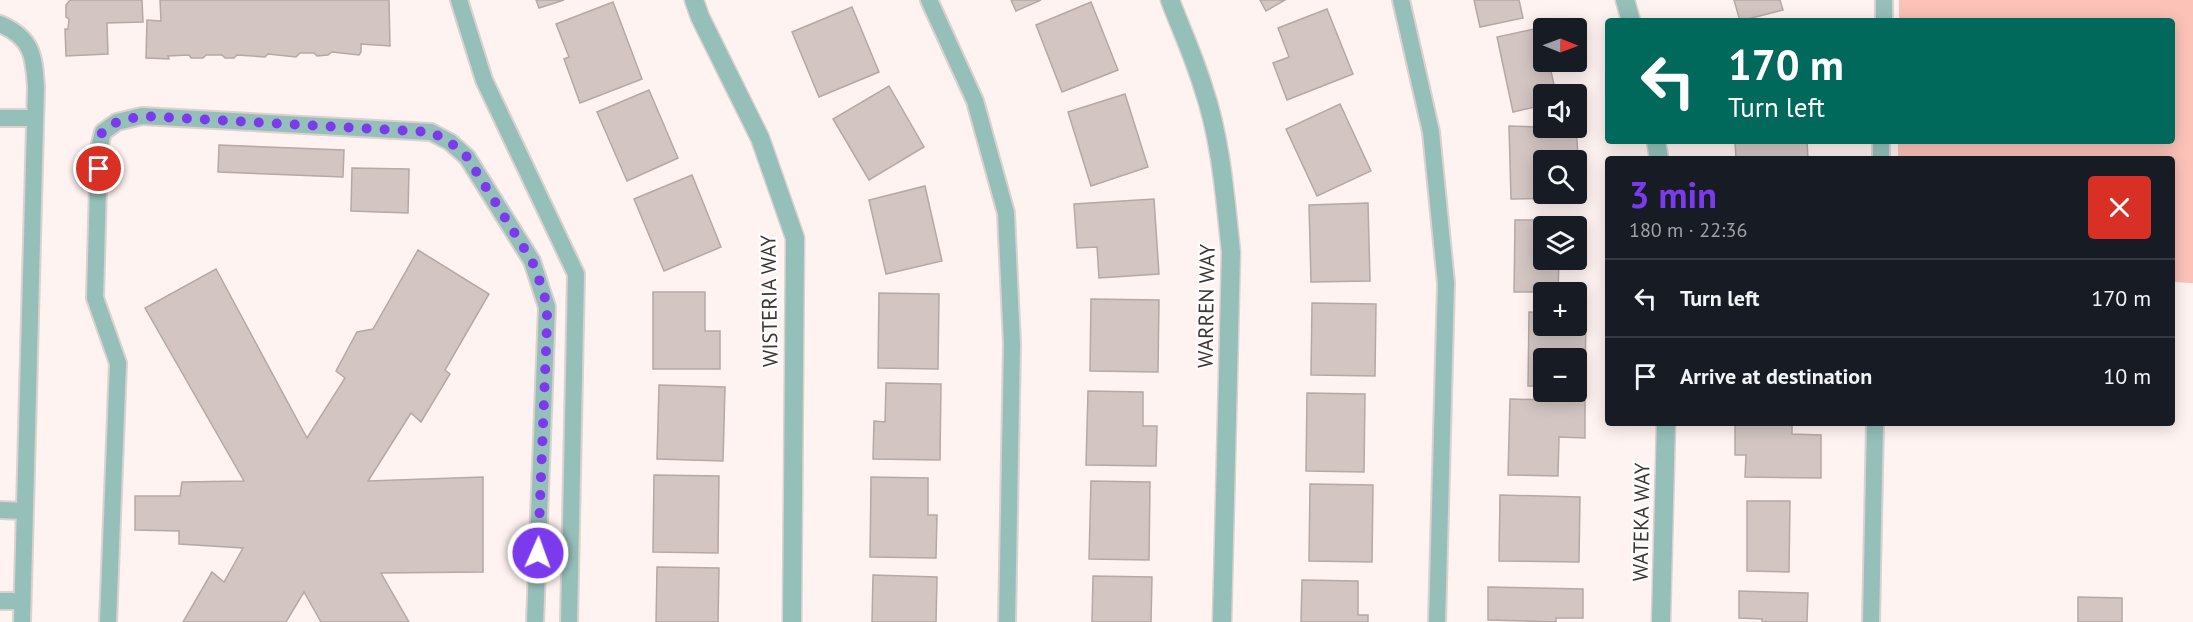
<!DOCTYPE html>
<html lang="en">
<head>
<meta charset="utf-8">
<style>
	:root { --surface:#171b24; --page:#20242c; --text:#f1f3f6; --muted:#9ea1a6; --line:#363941; --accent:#7c3aed }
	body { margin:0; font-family:"PT Sans",sans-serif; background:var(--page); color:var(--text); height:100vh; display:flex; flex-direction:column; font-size:22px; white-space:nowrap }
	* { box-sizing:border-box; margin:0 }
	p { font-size:20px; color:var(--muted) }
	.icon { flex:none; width:33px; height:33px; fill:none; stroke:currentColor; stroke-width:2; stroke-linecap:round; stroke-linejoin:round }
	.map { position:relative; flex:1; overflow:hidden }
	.side { position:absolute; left:1605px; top:156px; width:570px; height:270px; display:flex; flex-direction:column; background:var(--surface); border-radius:6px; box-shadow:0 3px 15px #0003 }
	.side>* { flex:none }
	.guide { position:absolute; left:1605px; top:18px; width:570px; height:126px; border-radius:6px; box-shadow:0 3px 15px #0003; background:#00695c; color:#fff; overflow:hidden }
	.needle { width:39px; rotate:91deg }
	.buttons { position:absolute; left:1533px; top:18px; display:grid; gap:12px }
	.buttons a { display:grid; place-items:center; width:54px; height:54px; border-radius:6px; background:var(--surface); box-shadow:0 3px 15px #0003; font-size:30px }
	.pin { position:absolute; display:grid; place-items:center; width:51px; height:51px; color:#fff; margin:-26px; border:3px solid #fff; border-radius:50%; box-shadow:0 2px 6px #0007 }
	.me { position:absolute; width:66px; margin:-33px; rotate:2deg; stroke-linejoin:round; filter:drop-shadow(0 0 4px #0008) }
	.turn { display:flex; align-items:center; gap:21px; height:126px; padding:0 24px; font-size:27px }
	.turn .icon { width:78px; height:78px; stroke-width:2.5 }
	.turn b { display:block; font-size:42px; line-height:51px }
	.round { display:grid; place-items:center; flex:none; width:63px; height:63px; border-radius:6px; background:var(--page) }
	.summary { display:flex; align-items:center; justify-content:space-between; height:102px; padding:0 24px }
	h1 { font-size:36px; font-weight:700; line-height:45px; color:var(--accent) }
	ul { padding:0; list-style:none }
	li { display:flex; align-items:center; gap:18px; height:78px; padding:0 24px; border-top:2px solid var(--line) }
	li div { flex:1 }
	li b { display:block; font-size:22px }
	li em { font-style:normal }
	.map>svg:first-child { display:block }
	.green { fill:#fcc2b8 }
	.building { fill:#d2c5c2; stroke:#b5a8a5; stroke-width:1.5 }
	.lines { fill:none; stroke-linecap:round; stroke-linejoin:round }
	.lane-casing { stroke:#dcd1cf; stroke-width:20 }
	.street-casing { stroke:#dcd1cf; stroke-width:21 }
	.lane { stroke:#95bfb9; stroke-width:16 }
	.street { stroke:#95bfb9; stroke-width:18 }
	.route { stroke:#7c3aed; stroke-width:10; stroke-dasharray:0 18 }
	.labels { text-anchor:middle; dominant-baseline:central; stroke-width:4.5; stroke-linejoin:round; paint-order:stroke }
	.street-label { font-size:21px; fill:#3b3534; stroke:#fff }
</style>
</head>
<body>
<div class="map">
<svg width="2193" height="622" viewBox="0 0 2193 622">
	<rect width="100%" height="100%" fill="#fff3f1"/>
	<polygon class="green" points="1899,0 2193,0 2193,283 2172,282 2172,159 1898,159 1898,141 2172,141 2172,21 1899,21"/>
	<g class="building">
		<polygon points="70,0 142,0 143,22 107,23 108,54 66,56 65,29 68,29 69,19 66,17 66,5"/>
		<polygon points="160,0 389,0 390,46 361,44 361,52 359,55 332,52 328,55 317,56 314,53 300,53 296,57 268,54 265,57 237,55 234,58 225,58 222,55 206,55 203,58 191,58 189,55 168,56 169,59 146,58 147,20 161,21"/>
		<polygon points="536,0 564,0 539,8"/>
		<polygon points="1011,0 1041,0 1016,11"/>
		<polygon points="1260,0 1285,0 1266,11"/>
		<polygon points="1474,0 1519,0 1523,18 1480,27"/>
		<polygon points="1734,0 1780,0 1783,10 1740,21"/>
		<polygon points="613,2 642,79 580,103 564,59 569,57 556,24"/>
		<polygon points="1091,2 1118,70 1062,92 1036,25"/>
		<polygon points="852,7 879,72 819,97 792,32"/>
		<polygon points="1327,9 1353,74 1287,100 1273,63 1289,57 1278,28"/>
		<polygon points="1557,24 1558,28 1544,28 1544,62 1552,62 1549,62 1556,94 1544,94 1544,105 1513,112 1497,37"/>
		<polygon points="889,86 924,147 869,180 833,119"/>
		<polygon points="649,90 678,158 627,181 597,112"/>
		<polygon points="1125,94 1148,167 1091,186 1068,112"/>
		<polygon points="1340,104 1371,171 1317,196 1286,129"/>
		<polygon points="1576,125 1578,156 1555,156 1555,160 1544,160 1544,194 1556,194 1556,198 1511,199 1509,126 1576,128"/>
		<polygon points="1735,141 1807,141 1808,159 1736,159"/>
		<polygon points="219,145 344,150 343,177 218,172"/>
		<polygon points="352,168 409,169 408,213 351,211"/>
		<polygon points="692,175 721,247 664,271 634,199"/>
		<polygon points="925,186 942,261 886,274 869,200"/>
		<polygon points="1154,199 1159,274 1099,278 1097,247 1077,248 1074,204"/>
		<polygon points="1368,203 1370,281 1311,282 1309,205"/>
		<polygon points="1515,220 1586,220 1585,253 1576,252 1576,226 1544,226 1544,260 1559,260 1558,292 1514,292"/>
		<polygon points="418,250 489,294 445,370 450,374 421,422 411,413 368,481 483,477 483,572 381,573 409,622 321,622 304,592 286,622 183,622 212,572 224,582 243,548 179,544 179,531 135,530 135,496 180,496 182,482 244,481 145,308 216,269 307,438 345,378 336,371 357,332 373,329"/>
		<polygon points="653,292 705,292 705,331 720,331 720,369 653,369"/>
		<polygon points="879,293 939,294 938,369 878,368"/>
		<polygon points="1091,299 1159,300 1158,372 1090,371"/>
		<polygon points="1312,303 1376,304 1375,376 1311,375"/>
		<polygon points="1529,312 1544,313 1544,326 1576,326 1576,313 1586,313 1585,387 1576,387 1576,358 1544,358 1544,386 1528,386"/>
		<polygon points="886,383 941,384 940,460 873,459 874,421 885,422"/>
		<polygon points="659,385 725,387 723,461 657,459"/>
		<polygon points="1088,391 1143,392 1143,426 1157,426 1156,466 1086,465"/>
		<polygon points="1307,393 1365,394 1364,472 1306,471"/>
		<polygon points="1510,399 1585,401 1585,438 1559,437 1558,476 1508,475"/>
		<polygon points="1735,423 1792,423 1792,434 1821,435 1821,478 1745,477 1746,455 1735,455"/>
		<polygon points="654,475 719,476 718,553 653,552"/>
		<polygon points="871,477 928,478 928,515 937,515 936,558 870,557"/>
		<polygon points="1091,481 1150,482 1149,560 1089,559"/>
		<polygon points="1310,484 1373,485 1372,562 1309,561"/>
		<polygon points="1500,495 1580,497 1579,562 1499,561"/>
		<polygon points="1747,501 1790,501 1789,572 1747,571"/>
		<polygon points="657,567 719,568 718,622 656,622"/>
		<polygon points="873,575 937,577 936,622 872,622"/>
		<polygon points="1093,576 1152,577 1151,622 1092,622"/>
		<polygon points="1302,580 1358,581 1358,615 1368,615 1368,622 1301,622"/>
		<polygon points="1488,587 1583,589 1583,618 1556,618 1556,622 1488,620"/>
		<polygon points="1739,591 1808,593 1807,622 1762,622 1762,619 1739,618"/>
		<polygon points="2078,597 2122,598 2122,622 2078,622"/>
	</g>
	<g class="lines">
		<defs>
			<g id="lane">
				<polyline points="459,0 484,80 576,274 569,622"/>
				<polyline points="929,0 975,101 1006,213 1012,344 1007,622"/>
				<polyline points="1401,0 1431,132 1446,283 1437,622"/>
				<polyline points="1884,21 1884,0"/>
				<path d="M0 24C32 38 34 55 36 87 33 266 25 444 22 622"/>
				<polyline points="0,118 35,118"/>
				<polyline points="1881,159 1881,141"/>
				<polyline points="0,510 24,511"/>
				<polyline points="0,601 22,601"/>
				<polyline points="108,622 118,363 95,298 99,148 103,132 117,122 142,116 431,132 450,142 467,157 532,261 547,307 535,622"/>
				<polyline points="1871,622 1875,423"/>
			</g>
			<g id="street">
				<polyline points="694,0 700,17 760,138 795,238 792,622"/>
				<path d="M1170 0C1181 29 1194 57 1203 87 1221 139 1225 197 1231 252L1222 622"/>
				<polyline points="1625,0 1631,21"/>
				<polyline points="1656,141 1659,159"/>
				<polyline points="1661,622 1666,423"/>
			</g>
		</defs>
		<use href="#lane" class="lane-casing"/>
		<use href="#street" class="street-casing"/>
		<use href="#lane" class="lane"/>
		<use href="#street" class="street"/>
	</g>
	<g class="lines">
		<polyline class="route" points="99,169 99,148 102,132 117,122 141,116 431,132 450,142 467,157 532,261 543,290 547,307 547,324 538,553"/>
	</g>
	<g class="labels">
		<g class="street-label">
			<text transform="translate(769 301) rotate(-91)">WISTERIA WAY</text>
			<text transform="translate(1206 306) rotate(-89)">WARREN WAY</text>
			<text transform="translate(1641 522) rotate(-89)">WATEKA WAY</text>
		</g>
	</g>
</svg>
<div class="buttons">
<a><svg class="needle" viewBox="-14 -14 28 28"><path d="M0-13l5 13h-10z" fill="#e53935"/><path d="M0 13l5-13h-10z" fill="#9ea1a6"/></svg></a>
<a><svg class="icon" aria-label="sound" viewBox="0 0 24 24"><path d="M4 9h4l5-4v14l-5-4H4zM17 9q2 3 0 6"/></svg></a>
<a><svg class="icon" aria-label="search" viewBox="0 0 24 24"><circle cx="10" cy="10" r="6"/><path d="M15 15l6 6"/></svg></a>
<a><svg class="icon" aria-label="layers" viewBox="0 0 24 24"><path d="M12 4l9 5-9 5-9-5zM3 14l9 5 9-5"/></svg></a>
<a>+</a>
<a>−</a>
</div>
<div class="pin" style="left:99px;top:169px;background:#d93025"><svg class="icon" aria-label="arrive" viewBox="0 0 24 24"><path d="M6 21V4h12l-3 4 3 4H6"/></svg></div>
<svg class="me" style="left:538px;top:553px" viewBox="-20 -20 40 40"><circle r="17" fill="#7c3aed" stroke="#fff" stroke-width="3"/><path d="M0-11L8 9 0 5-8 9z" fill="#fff"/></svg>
<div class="guide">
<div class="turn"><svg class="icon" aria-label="left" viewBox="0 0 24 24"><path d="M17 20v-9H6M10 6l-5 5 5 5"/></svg><div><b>170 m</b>Turn left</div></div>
</div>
<section class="side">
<div class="summary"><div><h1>3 min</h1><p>180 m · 22:36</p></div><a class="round" style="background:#d93025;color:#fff"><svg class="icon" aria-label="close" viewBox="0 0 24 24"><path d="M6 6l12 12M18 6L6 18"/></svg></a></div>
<ul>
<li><svg class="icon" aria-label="left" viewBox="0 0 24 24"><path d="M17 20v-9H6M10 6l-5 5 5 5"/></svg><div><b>Turn left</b></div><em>170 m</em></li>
<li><svg class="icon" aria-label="arrive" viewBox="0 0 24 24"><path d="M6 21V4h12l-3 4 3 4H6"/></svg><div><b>Arrive at destination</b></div><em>10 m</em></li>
</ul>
</section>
</div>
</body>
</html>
